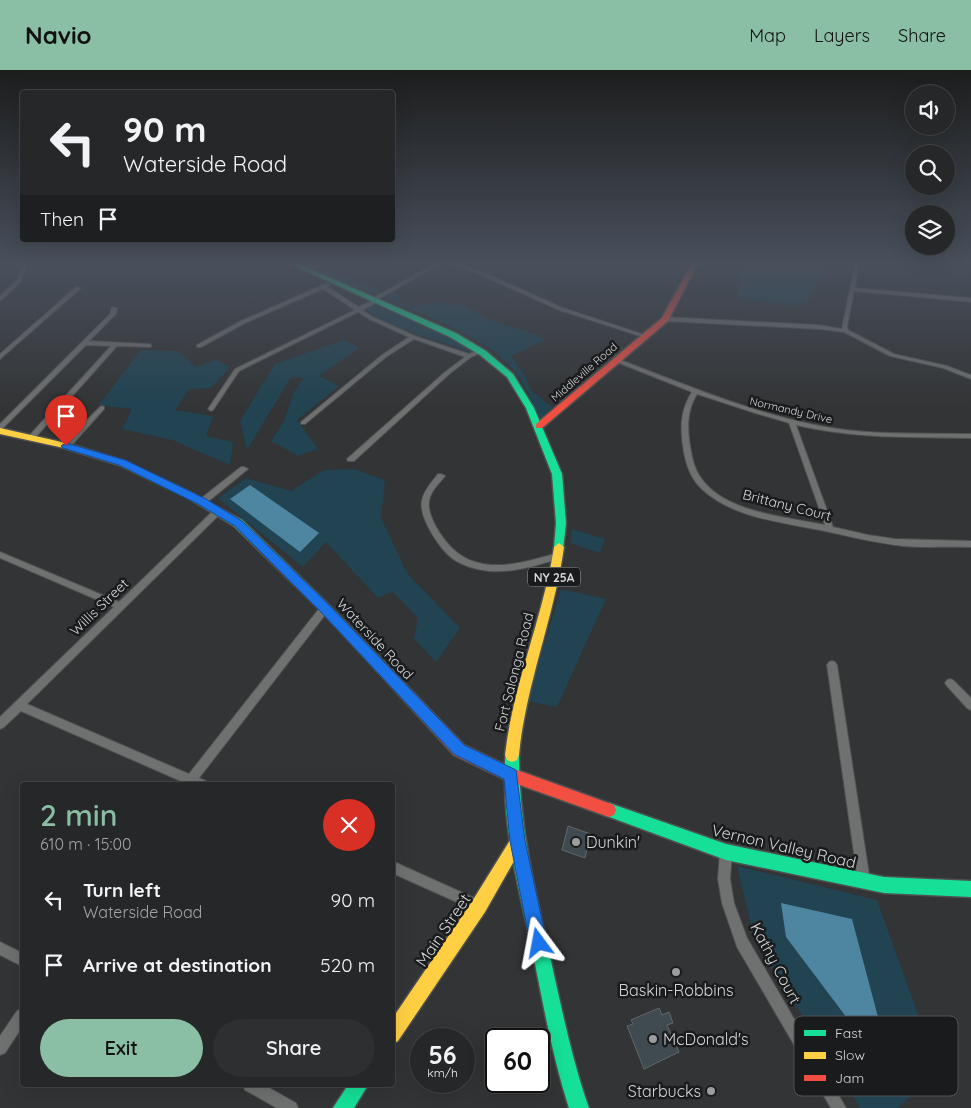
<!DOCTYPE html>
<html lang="en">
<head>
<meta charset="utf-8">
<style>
	:root { --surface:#262728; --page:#2e2f30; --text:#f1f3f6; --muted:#a4a5a8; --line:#424445; --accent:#8abfa5 }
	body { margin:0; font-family:Quicksand,sans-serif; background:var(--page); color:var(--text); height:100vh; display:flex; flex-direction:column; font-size:19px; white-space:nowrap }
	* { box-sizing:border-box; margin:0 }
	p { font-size:16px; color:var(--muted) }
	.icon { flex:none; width:28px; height:28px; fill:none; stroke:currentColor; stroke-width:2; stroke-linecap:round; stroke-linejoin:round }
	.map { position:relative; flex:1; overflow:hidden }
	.sheet { position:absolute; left:20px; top:712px; width:375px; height:305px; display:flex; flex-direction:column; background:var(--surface); border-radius:5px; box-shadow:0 5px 20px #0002,0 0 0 1px var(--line) }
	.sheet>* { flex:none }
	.guide { position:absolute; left:20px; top:20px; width:375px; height:152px; border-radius:5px; box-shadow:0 5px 20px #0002,0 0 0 1px var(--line); background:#262728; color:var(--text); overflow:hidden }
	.tools { position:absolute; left:905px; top:15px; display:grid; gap:10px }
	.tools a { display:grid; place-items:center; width:50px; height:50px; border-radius:50%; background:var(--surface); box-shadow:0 5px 20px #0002,0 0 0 1px var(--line); font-size:25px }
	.speed { position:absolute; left:410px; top:958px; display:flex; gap:10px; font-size:25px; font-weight:700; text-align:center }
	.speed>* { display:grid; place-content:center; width:65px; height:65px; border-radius:50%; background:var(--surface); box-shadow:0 5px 20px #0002,0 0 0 1px var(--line); line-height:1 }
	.speed small { font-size:12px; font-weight:400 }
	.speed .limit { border:2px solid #111; border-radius:8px; background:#fff; color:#111 }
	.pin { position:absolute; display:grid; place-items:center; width:42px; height:42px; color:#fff; margin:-51px -21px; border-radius:50% 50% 50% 0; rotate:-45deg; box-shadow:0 0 5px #0007 }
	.pin .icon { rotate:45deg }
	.me { position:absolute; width:55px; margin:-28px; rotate:347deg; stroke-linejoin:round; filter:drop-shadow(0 0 4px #0008) }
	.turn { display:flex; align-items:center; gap:18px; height:105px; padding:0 20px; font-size:22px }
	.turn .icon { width:65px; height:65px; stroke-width:2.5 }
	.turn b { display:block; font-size:35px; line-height:42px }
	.then { display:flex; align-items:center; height:48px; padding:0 20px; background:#0003; gap:10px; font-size:19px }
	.round { display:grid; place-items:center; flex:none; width:52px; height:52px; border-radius:26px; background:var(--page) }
	.headline { display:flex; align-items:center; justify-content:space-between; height:85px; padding:0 20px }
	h1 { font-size:30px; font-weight:600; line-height:38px; color:var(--accent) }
	.primary-button { display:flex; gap:10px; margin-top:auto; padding:10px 20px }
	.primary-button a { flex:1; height:58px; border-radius:30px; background:var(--accent); color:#111; font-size:20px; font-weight:600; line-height:58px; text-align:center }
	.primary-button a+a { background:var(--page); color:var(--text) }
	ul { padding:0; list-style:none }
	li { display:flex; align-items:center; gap:15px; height:65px; padding:0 20px }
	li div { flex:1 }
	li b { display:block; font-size:19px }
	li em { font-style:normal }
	header { display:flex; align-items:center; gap:30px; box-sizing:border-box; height:70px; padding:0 25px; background:var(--accent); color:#111 }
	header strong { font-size:24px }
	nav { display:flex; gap:28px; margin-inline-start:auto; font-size:18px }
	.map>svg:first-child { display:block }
	.green { fill:#214352 }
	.water { fill:#4e85a0 }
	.building { fill:#3f4b51; stroke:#646666 }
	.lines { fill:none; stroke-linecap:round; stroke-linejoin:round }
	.street-casing { stroke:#4f5051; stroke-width:2 }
	.fast-casing { stroke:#4f5051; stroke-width:3 }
	.slow-casing { stroke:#4f5051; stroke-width:3 }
	.jam-casing { stroke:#4f5051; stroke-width:3 }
	.street { fill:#6f7070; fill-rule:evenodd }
	.fast { fill:#16e098; fill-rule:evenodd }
	.slow { fill:#ffcf43; fill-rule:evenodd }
	.jam { fill:#f24e42; fill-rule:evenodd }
	.route { fill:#1a73e8; stroke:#114b97 }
	.poi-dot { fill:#9b9d9e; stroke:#1a1b1c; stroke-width:2 }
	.labels { text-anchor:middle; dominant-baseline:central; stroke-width:5; stroke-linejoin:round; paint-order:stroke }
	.far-street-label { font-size:11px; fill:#d4d6d7; stroke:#1a1b1c }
	.shield { fill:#1a1b1c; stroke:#9c9e9f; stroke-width:1 }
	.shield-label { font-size:12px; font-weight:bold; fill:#d4d6d7 }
	.street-label { font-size:14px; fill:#d4d6d7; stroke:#1a1b1c }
	.near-poi-label { font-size:16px; fill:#d4d6d7; stroke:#1a1b1c; text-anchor:start }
	.near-street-label { font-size:16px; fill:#d4d6d7; stroke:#1a1b1c }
	.key { fill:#1a1b1c; stroke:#525354; stroke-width:1 }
	.key-label { font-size:14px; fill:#d4d6d7 }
</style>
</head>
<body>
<header>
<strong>Navio</strong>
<nav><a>Map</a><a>Layers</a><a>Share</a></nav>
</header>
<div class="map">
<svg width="971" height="1038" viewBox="0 0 971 1038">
	<rect width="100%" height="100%" fill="#323435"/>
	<g class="green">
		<polygon points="299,193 316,193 352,210 380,220 374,224 334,210"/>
		<polygon points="741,193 831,193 803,236 738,229"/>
		<path d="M394 222 402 227 397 231 412 237 436 232 464 236 488 249 537 265 545 270 511 286 526 307 531 320 552 337 540 349C533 335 528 320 519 307 493 268 427 247 384 228Z"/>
		<polygon points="375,235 450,266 473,280 470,282 386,253 365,239"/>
		<polygon points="344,270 359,278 319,306 339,316 297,350 318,379 298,386 271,371 284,351 294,322 304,308 291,307 247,380 240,351 275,294"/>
		<polygon points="141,280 178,281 196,297 217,290 230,297 211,318 189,319 175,340 213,346 206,366 233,372 230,395 172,370 122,359 132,339 99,335"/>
		<polygon points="354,399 385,410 381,448 407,503 460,558 436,592 414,569 418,548 393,522 378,528 326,472 303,497 218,428 246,408 291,421 324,400"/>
		<polygon points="572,459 605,469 600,483 570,473"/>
		<polygon points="561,519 606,529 557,637 527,631"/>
		<polygon points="737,796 877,830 939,1003 897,1038 860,1038 754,868"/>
	</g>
	<g class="water">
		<polygon points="250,415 319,463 300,482 230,429"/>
		<polygon points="781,833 852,849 878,947 853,956 786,867"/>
	</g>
	<g class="building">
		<polygon points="568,756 591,764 585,788 562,780"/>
		<polygon points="659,938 662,945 669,942 673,953 667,955 679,982 644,999 627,956 633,954 631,950"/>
	</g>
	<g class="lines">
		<defs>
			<g id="street">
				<polygon points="22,193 27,193 21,212 0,231 0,226 17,210"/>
				<polygon points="436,193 442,193 377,230 378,232 362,240 373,247 415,266 469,284 482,279 485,281 471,287 448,305 354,391 348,391 347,389 444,303 465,287 414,269 386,287 305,354 301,354 301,352 382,285 409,267 369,249 358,242 239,301 213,340 211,341 208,339 235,299 355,240 323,219 245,253 201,277 197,277 197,275 241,251 327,213 330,215 328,217 359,237 371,231 371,229"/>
				<polygon points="448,193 455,193 485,203 563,238 648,266 643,267 559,240 481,205"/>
				<polygon points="855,193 859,193 855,218 971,228 971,232 854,221 847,257 848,260 894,284 947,296 971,305 971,309 943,298 890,286 844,262 819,259 665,251 662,249 665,247 819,255 842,259"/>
				<polygon points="76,217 81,218 0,289 0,284"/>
				<polygon points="112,237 117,238 116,244 89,271 149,274 151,275 151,277 117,276 33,370 29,370 29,366 111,276 86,275 2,359 0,360 0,354 110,244"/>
				<path d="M614 289H618C692 317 767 350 846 360 887 365 929 363 971 364V368C911 367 856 369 796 355L833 457 868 465 895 469 971 471V477C948 476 925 478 903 476 875 473 848 466 820 460 781 452 734 448 703 420 690 409 685 392 683 376 680 356 681 339 692 322L614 291ZM697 324 755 343 789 353 825 455C787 447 725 443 701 408 694 399 692 387 690 376 687 357 687 340 697 324Z"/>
				<polygon points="102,336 104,337 104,339 69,378 63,378 63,374 100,337"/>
				<polygon points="241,397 244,397 248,399 205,434 199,434 198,432 199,430"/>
				<path d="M438 404H441L445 406C439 414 430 421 429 432 427 449 447 477 462 486 470 491 480 494 491 495 514 496 536 489 558 483L561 484 562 486 561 488C538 495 514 503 489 501 478 500 463 496 453 489 440 479 418 447 422 430 424 420 432 412 438 404Z"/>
				<polygon points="218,438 221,439 222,441 221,443 27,634 189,704 322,535 328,535 329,538 328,541 199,708 206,711 208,715 181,715 183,712 21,641 4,657 0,659 0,647 114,537 0,488 0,482 119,532 215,439"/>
				<polygon points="832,591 835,592 837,595 870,811 868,815 864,817 860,815 858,811 827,595 829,592"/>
				<polygon points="950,609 953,610 971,628 971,640 967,638 947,616 945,613 947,610"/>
				<polygon points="726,776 730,778 732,782 730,809 734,833 747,868 846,1038 831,1038 737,877 722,833 718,809 720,782 722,778"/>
				<polygon points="392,791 483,832 485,836 483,840 479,842 392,803"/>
				<polygon points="0,872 22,883 22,896 0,885"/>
				<polygon points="22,939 22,957 5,983 0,985 0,966 17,941"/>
				<polygon points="243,1015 264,1015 296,1033 298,1038 277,1038 245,1020"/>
			</g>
			<g id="fast">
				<polygon points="288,193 296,193 456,263 486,281 513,304 534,338 562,404 566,453 563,480 559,481 554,477 556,453 552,404 526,338 507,307 480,285 450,267"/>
				<polygon points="191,423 242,450 329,535 385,593 387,597 385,601 381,602 377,601 321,541 234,456 188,428 186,426"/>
				<path d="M512 678 517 680 519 685C519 756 535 822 551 891 562 940 572 990 589 1038H569C552 986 543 932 532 879 520 823 504 765 505 707 505 698 504 688 507 680Z"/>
				<polygon points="609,733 726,774 884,807 971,811 971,827 884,823 726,790 604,745 602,740 604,735"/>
				<polygon points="348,1015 368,1015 354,1038 333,1038"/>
			</g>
			<g id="slow">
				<polygon points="0,358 66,373 125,391 194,424 196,426 191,429 188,428 119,395 64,378 0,364"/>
				<path d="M559 473 564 477C554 548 526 614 519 685L517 690 512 692 507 690 505 685C513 614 543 548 554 477Z"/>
				<polygon points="517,764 522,767 525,772 522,777 485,842 398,971 392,974 392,949 473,830 512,767"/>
			</g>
			<g id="jam">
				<polygon points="692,193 698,193 668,251 542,358 536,358 536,354 662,248"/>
				<polygon points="381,592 385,593 464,675 514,699 614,735 616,740 614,745 609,747 506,710 454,685 377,601 375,597 377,593"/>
			</g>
		</defs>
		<use href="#street" class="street-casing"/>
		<use href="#fast" class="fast-casing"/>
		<use href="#slow" class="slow-casing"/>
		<use href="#jam" class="jam-casing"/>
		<use href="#street" class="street"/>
		<use href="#fast" class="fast"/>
		<use href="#slow" class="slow"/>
		<use href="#jam" class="jam"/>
	</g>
	<linearGradient id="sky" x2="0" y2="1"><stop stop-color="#1c1d1d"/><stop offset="0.57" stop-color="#49505c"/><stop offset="1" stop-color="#49505c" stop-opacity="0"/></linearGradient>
	<rect width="971" height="338" fill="url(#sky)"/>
	<polygon class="route" points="66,373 125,390 206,429 242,451 329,535 464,675 516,700 525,771 547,873 545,879 539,881 533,879 530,873 510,771 504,709 454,684 321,542 235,456 198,434 119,395 63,378 61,376"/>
	<g class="poi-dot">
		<circle cx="576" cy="772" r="5"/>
		<circle cx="676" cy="902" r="5"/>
		<circle cx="653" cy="969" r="5"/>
		<circle cx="711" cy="1021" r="5"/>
	</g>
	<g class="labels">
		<g class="far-street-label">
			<text transform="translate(584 302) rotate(-41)">Middleville Road</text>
			<text transform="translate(791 340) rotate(13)">Normandy Drive</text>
		</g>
		<rect class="shield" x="528" y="497.5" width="52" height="19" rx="4"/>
		<g class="shield-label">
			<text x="554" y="507">NY 25A</text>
		</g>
		<g class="street-label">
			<text transform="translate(787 435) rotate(14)">Brittany Court</text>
			<text transform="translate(99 537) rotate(-44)">Willis Street</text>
			<text transform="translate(375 569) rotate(47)">Waterside Road</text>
			<text transform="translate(514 602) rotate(-76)">Fort Salonga Road</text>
		</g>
		<g class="near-poi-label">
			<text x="586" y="772">Dunkin'</text>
			<text x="676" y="920" text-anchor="middle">Baskin-Robbins</text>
			<text x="663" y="969">McDonald's</text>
			<text x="701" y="1021" text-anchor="end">Starbucks</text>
		</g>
		<g class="near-street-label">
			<text transform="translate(784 776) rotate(13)">Vernon Valley Road</text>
			<text transform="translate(443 860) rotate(-56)">Main Street</text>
			<text transform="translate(776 893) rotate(62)">Kathy Court</text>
		</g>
	</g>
	<rect x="794" y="946" width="164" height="80" rx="8" class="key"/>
	<rect x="804" y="960" width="22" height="6" fill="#16e098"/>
	<rect x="804" y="982" width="22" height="7" fill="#ffcf43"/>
	<rect x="804" y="1005" width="22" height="6" fill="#f24e42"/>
	<g class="key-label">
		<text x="835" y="968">Fast</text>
		<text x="835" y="990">Slow</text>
		<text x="835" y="1013">Jam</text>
	</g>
</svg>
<div class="tools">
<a><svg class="icon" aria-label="sound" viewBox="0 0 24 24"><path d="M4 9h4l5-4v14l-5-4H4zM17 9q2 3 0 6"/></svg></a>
<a><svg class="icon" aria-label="search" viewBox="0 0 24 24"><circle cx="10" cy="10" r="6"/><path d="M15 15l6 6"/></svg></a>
<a><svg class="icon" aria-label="layers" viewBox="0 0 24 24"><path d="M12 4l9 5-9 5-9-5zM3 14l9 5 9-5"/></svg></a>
</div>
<div class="speed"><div>56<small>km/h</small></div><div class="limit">60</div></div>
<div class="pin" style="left:66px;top:376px;background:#d93025"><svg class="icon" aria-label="arrive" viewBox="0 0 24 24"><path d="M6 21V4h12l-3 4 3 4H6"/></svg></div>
<svg class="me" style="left:539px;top:873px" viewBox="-20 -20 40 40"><path d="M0-17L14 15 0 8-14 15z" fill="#1a73e8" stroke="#fff" stroke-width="4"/></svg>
<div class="guide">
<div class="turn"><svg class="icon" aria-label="left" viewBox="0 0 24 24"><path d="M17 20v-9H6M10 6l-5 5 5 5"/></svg><div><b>90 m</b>Waterside Road</div></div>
<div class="then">Then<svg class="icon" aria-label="arrive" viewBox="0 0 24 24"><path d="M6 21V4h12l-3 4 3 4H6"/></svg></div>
</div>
<section class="sheet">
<div class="headline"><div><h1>2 min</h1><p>610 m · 15:00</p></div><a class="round" style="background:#d93025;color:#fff"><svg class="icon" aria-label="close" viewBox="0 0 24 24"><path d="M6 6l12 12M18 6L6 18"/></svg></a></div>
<ul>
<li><svg class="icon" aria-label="left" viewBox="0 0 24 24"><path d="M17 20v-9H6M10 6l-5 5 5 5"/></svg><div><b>Turn left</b><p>Waterside Road</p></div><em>90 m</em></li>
<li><svg class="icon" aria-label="arrive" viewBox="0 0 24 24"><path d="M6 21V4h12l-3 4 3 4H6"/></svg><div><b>Arrive at destination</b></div><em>520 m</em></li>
</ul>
<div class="primary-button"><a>Exit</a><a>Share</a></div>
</section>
</div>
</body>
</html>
